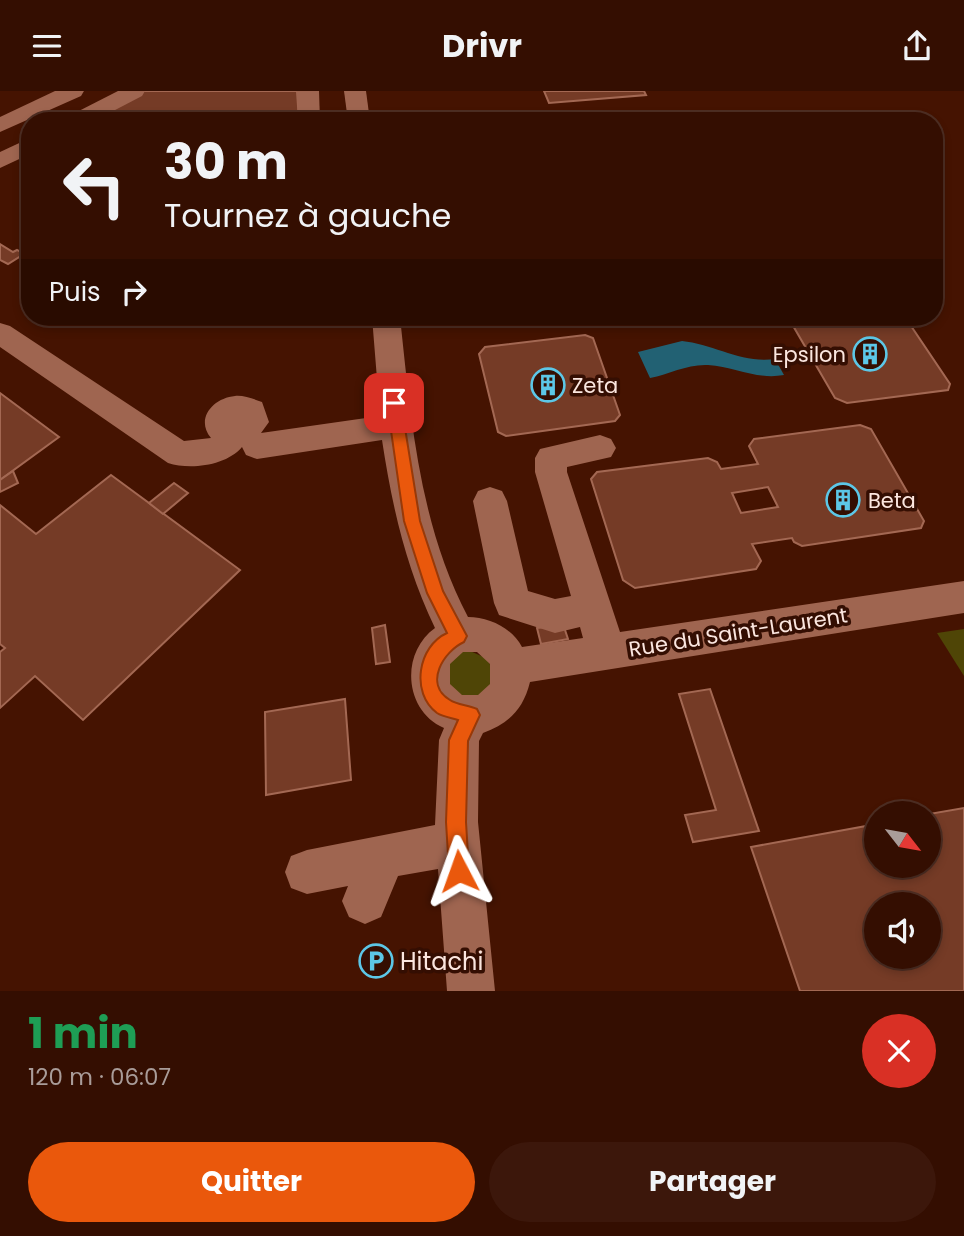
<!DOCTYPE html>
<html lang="fr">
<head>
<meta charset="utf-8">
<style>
	:root { --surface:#340e01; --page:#3c170b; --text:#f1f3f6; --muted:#a99c99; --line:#4e2e23; --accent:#ea580c }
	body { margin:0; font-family:Poppins,sans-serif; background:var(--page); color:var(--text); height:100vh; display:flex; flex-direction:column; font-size:26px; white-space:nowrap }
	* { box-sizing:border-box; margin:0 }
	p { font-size:23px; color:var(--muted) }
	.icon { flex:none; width:38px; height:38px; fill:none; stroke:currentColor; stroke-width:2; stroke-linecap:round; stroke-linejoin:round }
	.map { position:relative; height:900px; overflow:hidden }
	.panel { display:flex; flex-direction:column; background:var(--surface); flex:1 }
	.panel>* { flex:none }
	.top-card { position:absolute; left:21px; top:21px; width:922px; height:214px; border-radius:28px; box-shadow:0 4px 10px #0003,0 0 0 2px var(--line); background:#340e01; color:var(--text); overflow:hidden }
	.needle { width:46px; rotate:121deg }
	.buttons { position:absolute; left:864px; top:710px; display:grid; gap:14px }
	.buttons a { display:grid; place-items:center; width:77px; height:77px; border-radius:50%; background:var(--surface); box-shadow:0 4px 10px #0003,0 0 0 2px var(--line); font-size:35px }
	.pin { position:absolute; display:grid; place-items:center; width:60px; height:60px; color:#fff; margin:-30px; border-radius:14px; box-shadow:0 4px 10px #0006 }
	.me { position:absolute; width:77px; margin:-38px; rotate:356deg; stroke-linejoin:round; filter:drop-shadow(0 0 5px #0008) }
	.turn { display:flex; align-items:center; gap:24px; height:147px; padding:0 28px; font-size:32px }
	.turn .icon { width:91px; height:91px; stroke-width:2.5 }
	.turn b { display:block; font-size:49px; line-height:60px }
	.then { display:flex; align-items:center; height:66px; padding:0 28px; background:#0003; gap:14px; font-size:26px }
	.round { display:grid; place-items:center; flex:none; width:74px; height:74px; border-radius:37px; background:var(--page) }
	.summary { display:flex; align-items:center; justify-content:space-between; height:119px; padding:0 28px }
	h1 { font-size:42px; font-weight:700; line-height:52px; color:#1e9e55 }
	.cta { display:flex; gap:14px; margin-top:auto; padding:14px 28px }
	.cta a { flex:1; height:80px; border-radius:42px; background:var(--accent); color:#fff; font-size:28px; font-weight:700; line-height:80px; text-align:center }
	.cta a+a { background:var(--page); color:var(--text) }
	header { display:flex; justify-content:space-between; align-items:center; height:91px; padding:0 28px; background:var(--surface); font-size:32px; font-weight:700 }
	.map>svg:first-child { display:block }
	.green { fill:#4f4506 }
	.water { fill:#226173 }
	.building { fill:#753b26; stroke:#a36853; stroke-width:2; fill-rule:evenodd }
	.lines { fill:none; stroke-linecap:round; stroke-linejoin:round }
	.minor { fill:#9f6550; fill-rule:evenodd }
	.route { fill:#ea580c; stroke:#983908; stroke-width:2 }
	.labels { text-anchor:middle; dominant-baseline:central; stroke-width:7; stroke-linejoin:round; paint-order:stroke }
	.poi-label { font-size:21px; fill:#fbe6df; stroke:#340e02; text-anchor:start }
	.street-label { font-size:21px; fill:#fbe6df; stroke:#340e02 }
	.near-poi-label { font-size:24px; fill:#fbe6df; stroke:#340e02; text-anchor:start }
</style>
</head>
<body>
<header><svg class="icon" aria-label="menu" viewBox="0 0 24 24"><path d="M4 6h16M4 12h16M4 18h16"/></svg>Drivr<svg class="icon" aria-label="share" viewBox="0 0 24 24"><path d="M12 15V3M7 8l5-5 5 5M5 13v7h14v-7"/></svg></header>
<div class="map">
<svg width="964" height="900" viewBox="0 0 964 900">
	<rect width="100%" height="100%" fill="#451301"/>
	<g class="green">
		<polygon points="964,538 964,585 937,542"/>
		<polygon points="470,560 488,568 495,587 477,610 447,603 444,574 460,561"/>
	</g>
	<path class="water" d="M682 250C713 253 743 273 775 268L784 284C757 289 735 276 708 274 687 273 670 283 650 287L638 261Z"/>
	<g class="building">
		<polygon points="141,0 297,0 299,30 85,30"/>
		<polygon points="544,0 644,0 646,4 549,12"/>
		<polygon points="0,153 13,161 17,159 24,163 8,173 0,169"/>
		<polygon points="818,226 905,226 950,293 948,299 847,312 835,307 792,233 796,228"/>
		<polygon points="585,244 593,247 620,324 615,330 506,345 498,341 479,263 485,256"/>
		<polygon points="0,302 59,346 0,389"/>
		<path d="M860 334 871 338 924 430 921 437 802 455 794 451 792 447 752 453 761 470 756 478 635 497 623 489 591 388 597 381 708 367 717 371 721 378 758 373 749 355 754 348ZM768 396 778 416 741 422 732 402Z"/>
		<polygon points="13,380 18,392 0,401 0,389"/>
		<polygon points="111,384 240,479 83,629 35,585 0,617 0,561 5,557 0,553 0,414 36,443"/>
		<polygon points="174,392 188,402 163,423 149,412"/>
		<polygon points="563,533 568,548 541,553 537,537"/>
		<polygon points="385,534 390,571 376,573 372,537"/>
		<polygon points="710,598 759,740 693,751 685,724 716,719 679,603"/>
		<polygon points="345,608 351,689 266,704 265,621"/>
		<path d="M964 717V900H800L751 756 877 733V775H929V723ZM877 814H929V866H877Z"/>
	</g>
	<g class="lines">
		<g class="minor">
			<polygon points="55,0 84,0 81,5 0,41 0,26"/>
			<polygon points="118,0 145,0 142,5 94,30 66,30 69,25"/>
			<polygon points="297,0 319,0 320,30 298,30"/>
			<polygon points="344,0 366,0 370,30 348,30"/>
			<polygon points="30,47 30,63 0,77 0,61"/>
			<path d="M372 226H400C411 328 419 433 468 526 489 526 512 537 522 556L583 547 580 536 555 542 499 524 494 512 473 410 478 400 490 396 502 400 507 410 528 500 555 508 571 505 535 381V367L540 358 600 344 611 348 616 357 611 366 567 376V381L620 541 964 490V522L530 591C523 619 509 632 483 642L479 650 478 731 495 900H447L438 778 398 785 381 826 365 833 349 826 342 810 348 795 307 803 291 797 285 781 291 765 307 759 435 734 439 649 444 637C404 620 400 562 435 537 406 477 392 415 382 349L257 368 246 364 242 356C226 375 190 379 168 372L0 256V232L10 235 184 350 211 347C195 328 213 307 235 305 243 304 254 308 262 311L269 331 261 342 380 325ZM463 561H477L490 573V593L478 604H462L450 593V573Z"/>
		</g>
	</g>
	<path class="route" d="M394 306 401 312 420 430 443 500 467 545 464 551C444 560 423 593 450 609 457 614 469 614 477 618L480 624 468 650 466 731 469 780 466 787 459 790 452 787 449 780 446 731 449 649 458 629C452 627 443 626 437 622 410 602 418 555 447 542L427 502 404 430 387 312Z"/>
	<defs>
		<symbol id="building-ring" viewBox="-11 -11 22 22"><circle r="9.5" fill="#340e02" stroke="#5cc7e7" stroke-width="1.5"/><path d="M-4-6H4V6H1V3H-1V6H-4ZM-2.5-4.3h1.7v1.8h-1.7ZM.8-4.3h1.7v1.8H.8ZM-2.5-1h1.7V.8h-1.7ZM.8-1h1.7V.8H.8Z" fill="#5cc7e7"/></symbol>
		<symbol id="parking-ring" viewBox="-11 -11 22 22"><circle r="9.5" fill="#340e02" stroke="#5cc7e7" stroke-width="1.5"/><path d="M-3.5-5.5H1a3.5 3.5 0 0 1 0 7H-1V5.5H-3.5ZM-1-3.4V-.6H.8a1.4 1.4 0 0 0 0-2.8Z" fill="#5cc7e7"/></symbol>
	</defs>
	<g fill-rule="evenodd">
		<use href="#building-ring" x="851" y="244" width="38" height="38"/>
		<use href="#building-ring" x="529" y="275" width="38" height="38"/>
		<use href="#building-ring" x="824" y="390" width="38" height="38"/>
		<use href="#parking-ring" x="357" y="851" width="38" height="38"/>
	</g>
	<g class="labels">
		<g class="poi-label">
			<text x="846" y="263" text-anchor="end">Epsilon</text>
			<text x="572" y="294">Zeta</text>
			<text x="868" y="409">Beta</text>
		</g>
		<g class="street-label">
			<text transform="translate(738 541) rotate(-9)">Rue du Saint-Laurent</text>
		</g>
		<g class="near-poi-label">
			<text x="400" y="870">Hitachi</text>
		</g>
	</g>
</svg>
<div class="buttons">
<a><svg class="needle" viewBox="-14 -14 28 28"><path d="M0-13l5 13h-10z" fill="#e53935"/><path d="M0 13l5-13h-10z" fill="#a99c99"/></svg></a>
<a><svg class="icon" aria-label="sound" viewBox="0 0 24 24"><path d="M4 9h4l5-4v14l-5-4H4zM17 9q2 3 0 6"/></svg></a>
</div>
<div class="pin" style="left:394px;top:312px;background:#d93025"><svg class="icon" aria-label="arrive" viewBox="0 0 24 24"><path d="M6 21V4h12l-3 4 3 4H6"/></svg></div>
<svg class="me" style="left:459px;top:780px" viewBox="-20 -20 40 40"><path d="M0-17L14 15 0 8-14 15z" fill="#ea580c" stroke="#fff" stroke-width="4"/></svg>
<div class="top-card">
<div class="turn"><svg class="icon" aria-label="left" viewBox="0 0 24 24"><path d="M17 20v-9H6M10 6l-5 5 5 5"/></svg><div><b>30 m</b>Tournez à gauche</div></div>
<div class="then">Puis<svg class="icon" aria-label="right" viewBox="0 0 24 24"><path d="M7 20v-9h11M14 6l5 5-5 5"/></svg></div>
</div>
</div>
<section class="panel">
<div class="summary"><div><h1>1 min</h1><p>120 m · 06:07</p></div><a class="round" style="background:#d93025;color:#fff"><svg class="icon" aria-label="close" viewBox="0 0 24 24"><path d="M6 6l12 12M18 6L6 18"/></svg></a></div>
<div class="cta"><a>Quitter</a><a>Partager</a></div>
</section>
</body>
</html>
